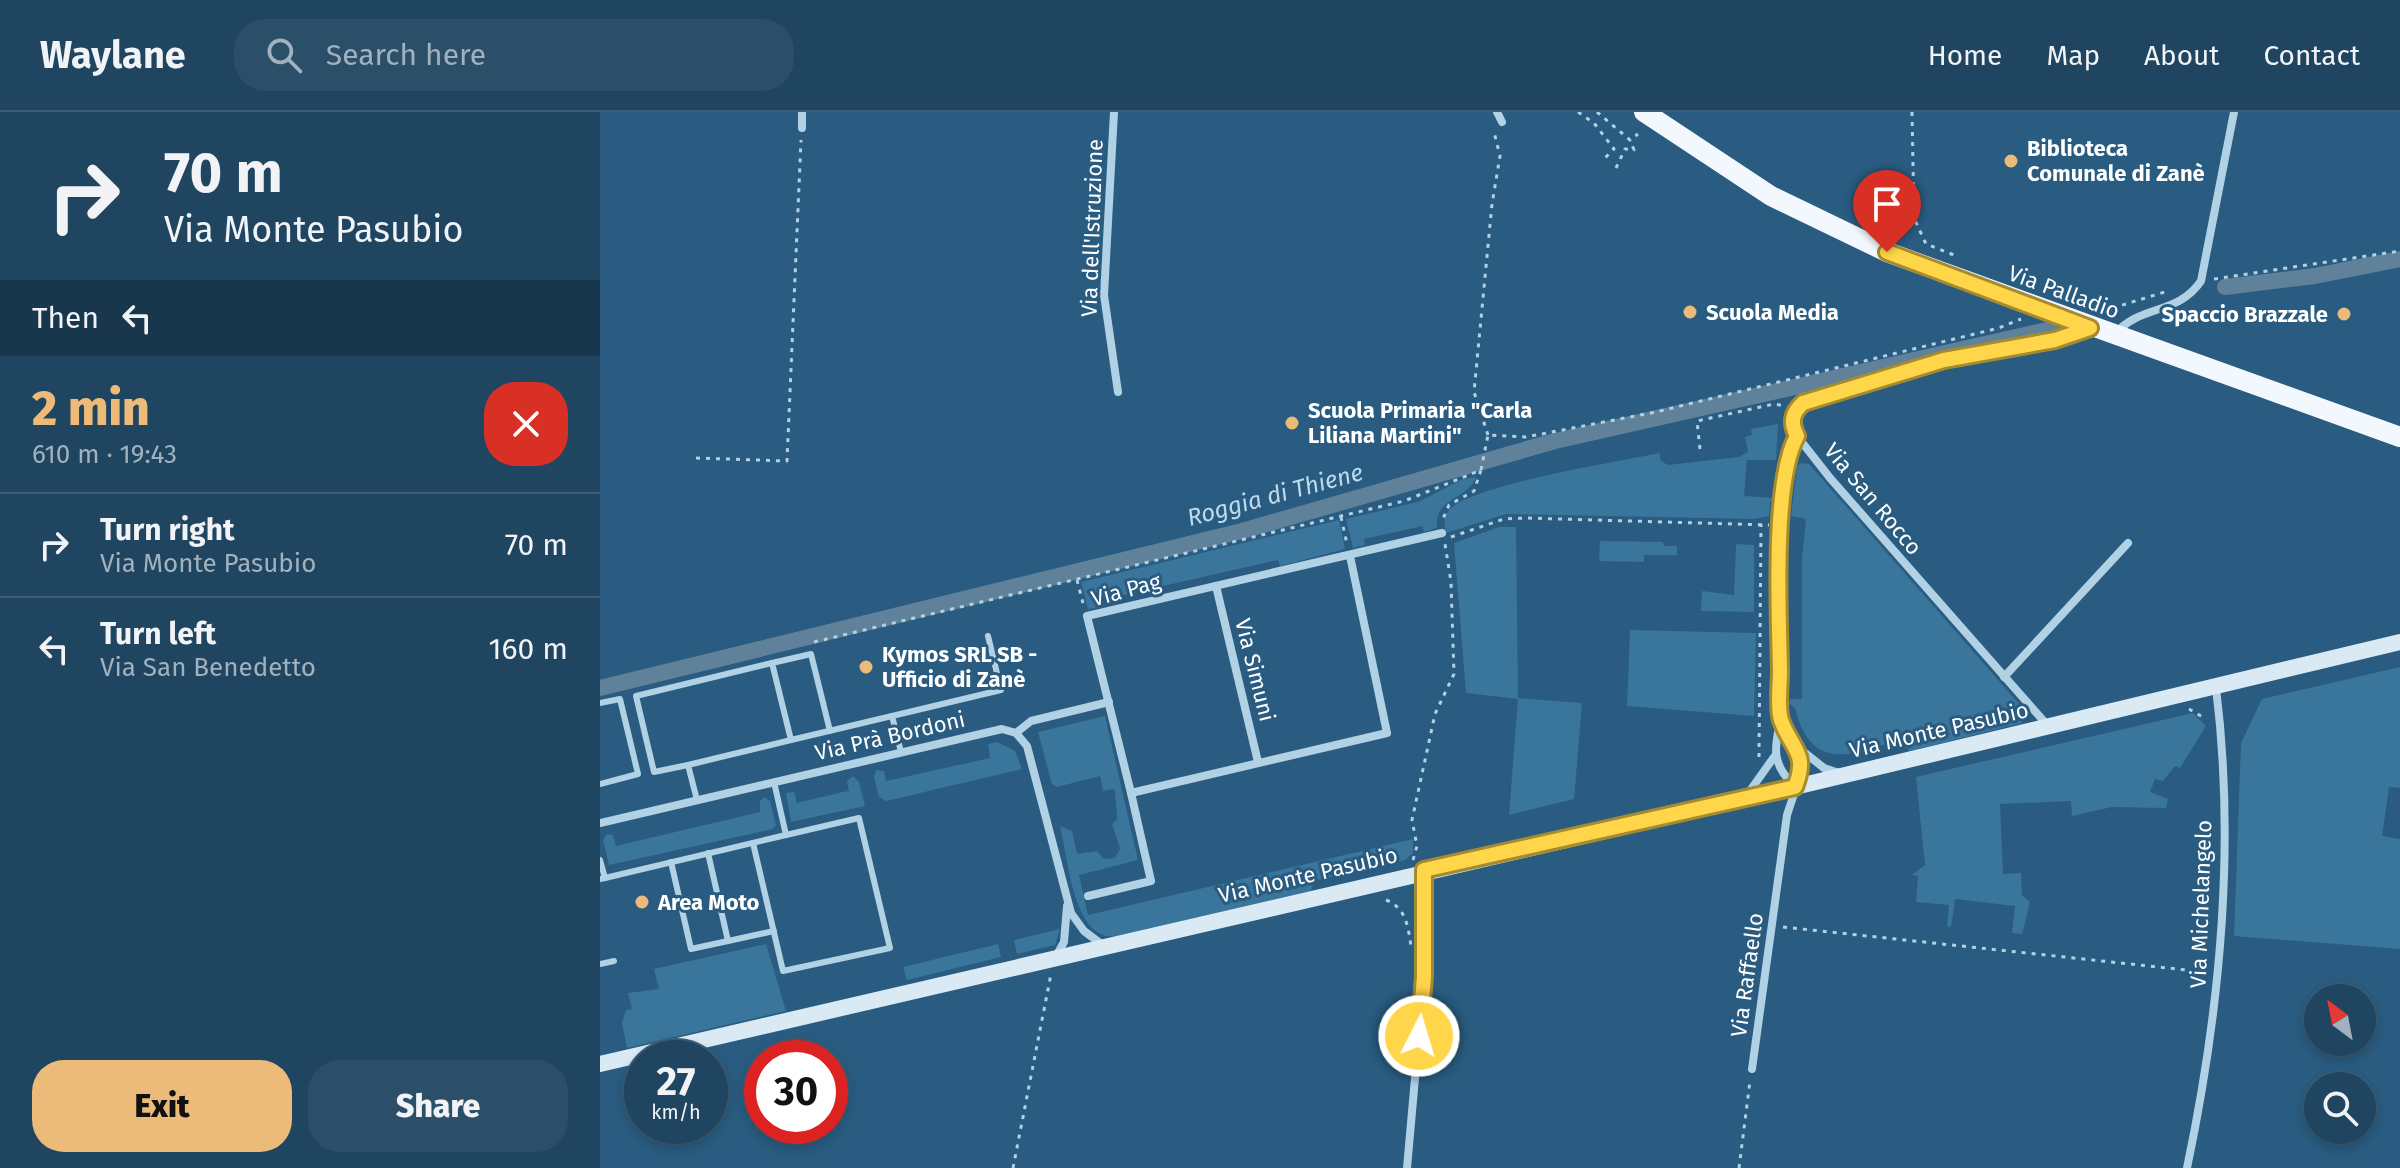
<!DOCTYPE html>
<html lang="en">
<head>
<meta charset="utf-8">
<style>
	:root { --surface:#1f4560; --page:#2c4f69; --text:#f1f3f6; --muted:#a1b1bd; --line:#3c5d75; --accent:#ecba79 }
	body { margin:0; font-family:"Fira Sans",sans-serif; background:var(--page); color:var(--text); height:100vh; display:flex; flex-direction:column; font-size:30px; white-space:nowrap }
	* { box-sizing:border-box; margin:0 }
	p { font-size:26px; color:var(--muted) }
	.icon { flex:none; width:44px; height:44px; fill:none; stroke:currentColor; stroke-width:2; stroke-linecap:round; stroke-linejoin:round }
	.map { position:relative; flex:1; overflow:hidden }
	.drawer { display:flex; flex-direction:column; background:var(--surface); width:600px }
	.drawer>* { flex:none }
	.banner { background:#1f4560; color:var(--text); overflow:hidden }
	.needle { width:52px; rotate:328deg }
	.tools { position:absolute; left:1704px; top:872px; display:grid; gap:16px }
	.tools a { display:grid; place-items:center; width:72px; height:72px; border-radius:50%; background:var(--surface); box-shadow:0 4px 12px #0003,0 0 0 2px var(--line); font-size:40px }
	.speed { position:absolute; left:24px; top:928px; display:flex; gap:16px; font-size:40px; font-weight:700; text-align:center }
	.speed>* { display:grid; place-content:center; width:104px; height:104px; border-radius:50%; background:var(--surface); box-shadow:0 4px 12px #0003,0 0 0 2px var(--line); line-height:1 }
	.speed small { font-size:20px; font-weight:400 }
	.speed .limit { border:12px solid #d22; background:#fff; color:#111 }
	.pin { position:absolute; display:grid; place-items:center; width:68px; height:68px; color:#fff; margin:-82px -34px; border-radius:50% 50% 50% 0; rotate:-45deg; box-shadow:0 0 8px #0007 }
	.pin .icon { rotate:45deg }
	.me { position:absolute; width:88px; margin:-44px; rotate:5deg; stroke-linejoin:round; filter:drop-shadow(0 0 6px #0008) }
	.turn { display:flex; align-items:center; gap:28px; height:168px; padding:0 32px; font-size:36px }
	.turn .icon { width:104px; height:104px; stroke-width:2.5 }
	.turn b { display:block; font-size:56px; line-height:68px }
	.then { display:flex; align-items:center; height:76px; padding:0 32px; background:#0003; gap:16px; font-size:30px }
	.round { display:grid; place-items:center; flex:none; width:84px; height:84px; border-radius:32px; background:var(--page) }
	.head { display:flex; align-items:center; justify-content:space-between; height:136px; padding:0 32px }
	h1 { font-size:48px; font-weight:800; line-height:60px; color:var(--accent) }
	.action { display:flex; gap:16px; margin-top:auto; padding:16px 32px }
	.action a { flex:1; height:92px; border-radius:32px; background:var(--accent); color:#111; font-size:32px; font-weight:800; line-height:92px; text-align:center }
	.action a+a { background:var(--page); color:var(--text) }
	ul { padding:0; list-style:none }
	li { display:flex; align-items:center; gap:24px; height:104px; padding:0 32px; border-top:2px solid var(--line) }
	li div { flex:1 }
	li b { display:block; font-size:30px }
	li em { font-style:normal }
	header { display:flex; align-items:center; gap:48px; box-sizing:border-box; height:112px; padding:0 40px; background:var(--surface); border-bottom:2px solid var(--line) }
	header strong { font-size:38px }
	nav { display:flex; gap:44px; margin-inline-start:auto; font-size:28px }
	.search { width:560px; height:72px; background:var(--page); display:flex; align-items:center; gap:20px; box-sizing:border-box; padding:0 28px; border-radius:32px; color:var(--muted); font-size:30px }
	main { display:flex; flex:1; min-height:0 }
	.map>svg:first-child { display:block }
	.green { fill:#3a759b }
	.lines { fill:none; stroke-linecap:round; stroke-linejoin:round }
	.canal { stroke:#5f829a; stroke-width:16 }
	.path { stroke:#b1d1e5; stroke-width:3; stroke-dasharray:4 6; stroke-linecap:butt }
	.lane { stroke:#b1d1e5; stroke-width:6 }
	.street { stroke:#b1d1e5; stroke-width:8 }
	.secondary { stroke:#daeaf5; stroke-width:16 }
	.primary { stroke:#f2f8fd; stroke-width:20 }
	.route-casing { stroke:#a68a30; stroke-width:20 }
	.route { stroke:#ffd54a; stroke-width:14 }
	.poi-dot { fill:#ecba79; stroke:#295c80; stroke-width:3 }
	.labels { text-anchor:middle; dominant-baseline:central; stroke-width:6; stroke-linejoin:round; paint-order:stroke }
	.poi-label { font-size:22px; font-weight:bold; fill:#fff; stroke:#295c80; text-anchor:start }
	.street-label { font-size:22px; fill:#fff; stroke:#295c80 }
	.water-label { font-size:24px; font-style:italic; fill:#bddaed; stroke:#295c80 }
</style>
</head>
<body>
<header>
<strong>Waylane</strong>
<div class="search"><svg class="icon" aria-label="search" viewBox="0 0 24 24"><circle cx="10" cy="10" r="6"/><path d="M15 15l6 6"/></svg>Search here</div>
<nav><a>Home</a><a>Map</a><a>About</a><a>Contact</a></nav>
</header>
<main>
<section class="drawer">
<div class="banner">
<div class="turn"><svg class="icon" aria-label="right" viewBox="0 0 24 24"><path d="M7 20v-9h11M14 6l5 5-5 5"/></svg><div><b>70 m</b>Via Monte Pasubio</div></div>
<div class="then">Then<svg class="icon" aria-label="left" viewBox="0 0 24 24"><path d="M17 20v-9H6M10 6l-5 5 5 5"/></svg></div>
</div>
<div class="head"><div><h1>2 min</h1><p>610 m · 19:43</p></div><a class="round" style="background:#d93025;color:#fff"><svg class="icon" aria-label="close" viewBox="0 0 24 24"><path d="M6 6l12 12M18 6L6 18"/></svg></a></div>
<ul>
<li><svg class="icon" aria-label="right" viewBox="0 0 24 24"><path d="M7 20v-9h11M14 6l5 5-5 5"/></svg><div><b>Turn right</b><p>Via Monte Pasubio</p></div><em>70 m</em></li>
<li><svg class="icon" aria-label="left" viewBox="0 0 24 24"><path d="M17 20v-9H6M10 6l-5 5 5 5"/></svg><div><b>Turn left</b><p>Via San Benedetto</p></div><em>160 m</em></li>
</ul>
<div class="action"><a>Exit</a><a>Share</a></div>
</section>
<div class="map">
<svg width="1800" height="1056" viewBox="0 0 1800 1056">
	<rect width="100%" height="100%" fill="#295c80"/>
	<g class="green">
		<path d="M1178 312 1176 348H1147L1144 384 1175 386 1170 390 1169 404 1154 407 906 402 846 421C844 413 843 404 849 398 873 372 1018 350 1059 341L1061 349 1068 353 1139 345 1148 340 1145 325 1152 323 1151 317Z"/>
		<path d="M1201 351 1209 352 1428 602 1422 611 1310 639 1298 629C1262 638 1220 661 1200 612 1196 602 1198 595 1188 592L1190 587H1202V447L1206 407 1191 404 1197 354Z"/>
		<path d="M876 365C868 388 834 385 837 416L824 420 822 414 764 427 765 433 753 436 746 407 818 390 863 367Z"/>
		<polygon points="739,408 745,437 680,454 678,448 515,485 503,488 504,494 488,497 481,470"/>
		<polygon points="899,415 916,415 918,586 982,591 974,687 909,703 918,587 866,581 854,431"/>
		<polygon points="1000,429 1063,430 1064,434 1077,434 1077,443 1044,443 1044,450 999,449"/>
		<polygon points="1136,432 1154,433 1154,500 1101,499 1102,479 1134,483"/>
		<polygon points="1030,518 1156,521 1154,604 1027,594"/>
		<polygon points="1800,555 1800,676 1789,675 1782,724 1800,727 1800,837 1634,824 1641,631 1662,587"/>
		<polygon points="1593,601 1606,614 1580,656 1575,654 1563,669 1555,667 1550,680 1568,687 1566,696 1512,695 1472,704 1471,689 1400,692 1403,762 1421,761 1422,783 1430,790 1422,822 1412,821 1415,794 1355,787 1351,815 1347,814 1349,793 1316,790 1318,764 1312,763 1325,753 1316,665"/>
		<path d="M505 604 538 748 479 763 488 803 813 727V741L805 748 714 769 711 779 516 824C473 830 468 745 460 714L472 719 477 742 497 739 504 747 515 746 520 737 512 712 517 708 515 677 503 679 500 664 457 675 452 672 438 620Z"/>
		<polygon points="397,630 415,639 422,657 286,689 279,685 274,665 276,658 284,659 286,669 390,646 388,632"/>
		<polygon points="253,664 259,670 265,694 191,710 186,681 194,680 197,691 243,680 249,679 247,669"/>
		<polygon points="164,685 170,689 176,713 173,717 9,753 3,728 7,722 13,723 16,734 160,700 160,689"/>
		<polygon points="460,817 455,833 417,842 414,828"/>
		<polygon points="166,832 186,899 27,936 22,911 26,898 32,897 28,881 59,877 54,857"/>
		<polygon points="398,832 401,845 307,868 303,855"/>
	</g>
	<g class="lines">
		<g class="canal">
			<polyline points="1625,175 1715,164 1800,147"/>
			<polyline points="0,576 642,419 955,329 1456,216"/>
		</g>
		<g class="path">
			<polyline points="978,0 994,11 1014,37 1002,49"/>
			<polyline points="997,0 1030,28 1038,22"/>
			<polyline points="1312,0 1314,106 1326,132 1354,143"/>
			<polyline points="1016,56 1025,37 1034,38 1030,28"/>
			<polyline points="1614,167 1800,139"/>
			<polyline points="1503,199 1568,179"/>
			<polyline points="888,323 874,280 892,92 900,44 894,20"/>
			<polyline points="1100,337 1097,309 1174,292 1185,294"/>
			<polyline points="96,346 187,349 201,28"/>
			<polyline points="881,358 888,323 926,325 1056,300 1399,216 1421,207"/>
			<polyline points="741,405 747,432"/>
			<polyline points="851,425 904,407 925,406 1169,413"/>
			<polyline points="477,468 484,495"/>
			<polyline points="214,530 804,389 881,358 874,379 849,393 842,409"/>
			<polyline points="1589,597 1606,607"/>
			<polyline points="1159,645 1161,412"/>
			<polyline points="813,748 817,734 812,708 835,602 854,562 851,470 845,432"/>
			<path d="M786 788C806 796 808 814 811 834"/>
			<polyline points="1183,815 1605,860"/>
			<polyline points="413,1056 451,862"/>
			<polyline points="1139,1056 1150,969"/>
		</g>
		<g class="lane">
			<polyline points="0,591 20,587 38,662 0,672"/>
			<polyline points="230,619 211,542 172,551 191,628 292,604"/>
			<polyline points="301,640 292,604 401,578 388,524"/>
			<polyline points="88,653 54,660 36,584 172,551"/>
			<polyline points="97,688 88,653 191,628"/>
			<polyline points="153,731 183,859 290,836 259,706 186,723"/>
			<polyline points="108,741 128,829 174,819"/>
			<polyline points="0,748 5,766 0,767"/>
			<polyline points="71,750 91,837 128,829"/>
			<polyline points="5,766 186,723 174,670"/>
			<polyline points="0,852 14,849"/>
		</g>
		<g class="street">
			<polyline points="514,0 504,183 518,280"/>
			<polyline points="897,0 902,10"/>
			<polyline points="202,16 202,0"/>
			<path d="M1516 221C1540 193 1578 203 1601 169L1634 0"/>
			<polyline points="750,444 787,621 531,681 487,504 842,421"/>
			<polyline points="616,474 658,650"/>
			<polyline points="1404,565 1528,431"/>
			<polyline points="1181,607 1181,413 1189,345 1197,324"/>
			<polyline points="1448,614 1230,366 1197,324 1193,303 1203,291 1344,248 1455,228 1486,217"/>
			<polyline points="416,621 431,609 509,590"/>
			<polyline points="1200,637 1224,656 1239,661"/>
			<polyline points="1147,683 1174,645"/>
			<polyline points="0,711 402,617 416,621 427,634 471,801 484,819 504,834"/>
			<polyline points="488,784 551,769 531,681"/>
			<polyline points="455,846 464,830 467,794"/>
			<path d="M1152 957 1187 703 1202 658 1195 632 1181 607C1174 635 1171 653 1195 674"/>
			<polyline points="807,1056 824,865 824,762"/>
			<path d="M1587 1056C1620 899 1636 736 1616 576"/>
		</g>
		<polyline class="secondary" points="0,952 1195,675 1800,530"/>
		<polyline class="primary" points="1044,0 1171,84 1287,140 1800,325"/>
	</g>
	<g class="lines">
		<defs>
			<path id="route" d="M819 924 824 865V758L1195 675C1209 640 1191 637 1181 608 1177 595 1180 573 1180 559 1179 504 1172 369 1197 324 1190 310 1192 301 1203 291L1344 248 1455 228 1490 216 1287 140"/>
		</defs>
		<use href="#route" class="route-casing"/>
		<use href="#route" class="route"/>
	</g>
	<g class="poi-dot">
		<circle cx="1411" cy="49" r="8"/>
		<circle cx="1090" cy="200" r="8"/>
		<circle cx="1744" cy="202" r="8"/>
		<circle cx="692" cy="311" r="8"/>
		<circle cx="266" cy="555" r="8"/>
		<circle cx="42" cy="790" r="8"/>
	</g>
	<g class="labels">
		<g class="poi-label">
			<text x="1427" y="36">Biblioteca<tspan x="1427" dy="25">Comunale di Zanè</tspan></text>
			<text x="1106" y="200">Scuola Media</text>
			<text x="1728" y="202" text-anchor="end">Spaccio Brazzale</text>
			<text x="708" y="298">Scuola Primaria "Carla<tspan x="708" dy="25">Liliana Martini"</tspan></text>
			<text x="282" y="542">Kymos SRL SB -<tspan x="282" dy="25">Ufficio di Zanè</tspan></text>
			<text x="58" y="790">Area Moto</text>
		</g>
		<g class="street-label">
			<text transform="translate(492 116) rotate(-88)">Via dell'Istruzione</text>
			<text transform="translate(1464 180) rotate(20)">Via Palladio</text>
			<text transform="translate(1273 387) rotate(50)">Via San Rocco</text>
			<text transform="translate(526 478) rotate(-15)">Via Pag</text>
			<text transform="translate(655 558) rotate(76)">Via Simuni</text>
			<text transform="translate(1339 618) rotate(-13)">Via Monte Pasubio</text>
			<text transform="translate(290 624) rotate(-13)">Via Prà Bordoni</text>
			<text transform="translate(708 763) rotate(-13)">Via Monte Pasubio</text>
			<text transform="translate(1601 792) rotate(-88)">Via Michelangelo</text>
			<text transform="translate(1147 863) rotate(-82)">Via Raffaello</text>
		</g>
		<g class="water-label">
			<text transform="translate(675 383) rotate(-15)">Roggia di Thiene</text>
		</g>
	</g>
</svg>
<div class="tools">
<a><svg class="needle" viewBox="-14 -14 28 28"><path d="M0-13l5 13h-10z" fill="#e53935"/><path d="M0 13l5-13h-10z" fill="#a1b1bd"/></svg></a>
<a><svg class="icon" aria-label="search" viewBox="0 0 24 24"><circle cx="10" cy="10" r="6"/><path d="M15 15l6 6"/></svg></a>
</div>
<div class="speed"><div>27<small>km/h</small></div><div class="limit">30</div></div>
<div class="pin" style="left:1287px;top:140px;background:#d93025"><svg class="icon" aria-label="arrive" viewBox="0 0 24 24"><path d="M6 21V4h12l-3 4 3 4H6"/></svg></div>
<svg class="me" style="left:819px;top:924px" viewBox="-20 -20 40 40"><circle r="17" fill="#ffd54a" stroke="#fff" stroke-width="3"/><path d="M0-11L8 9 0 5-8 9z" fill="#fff"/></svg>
</div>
</main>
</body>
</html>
